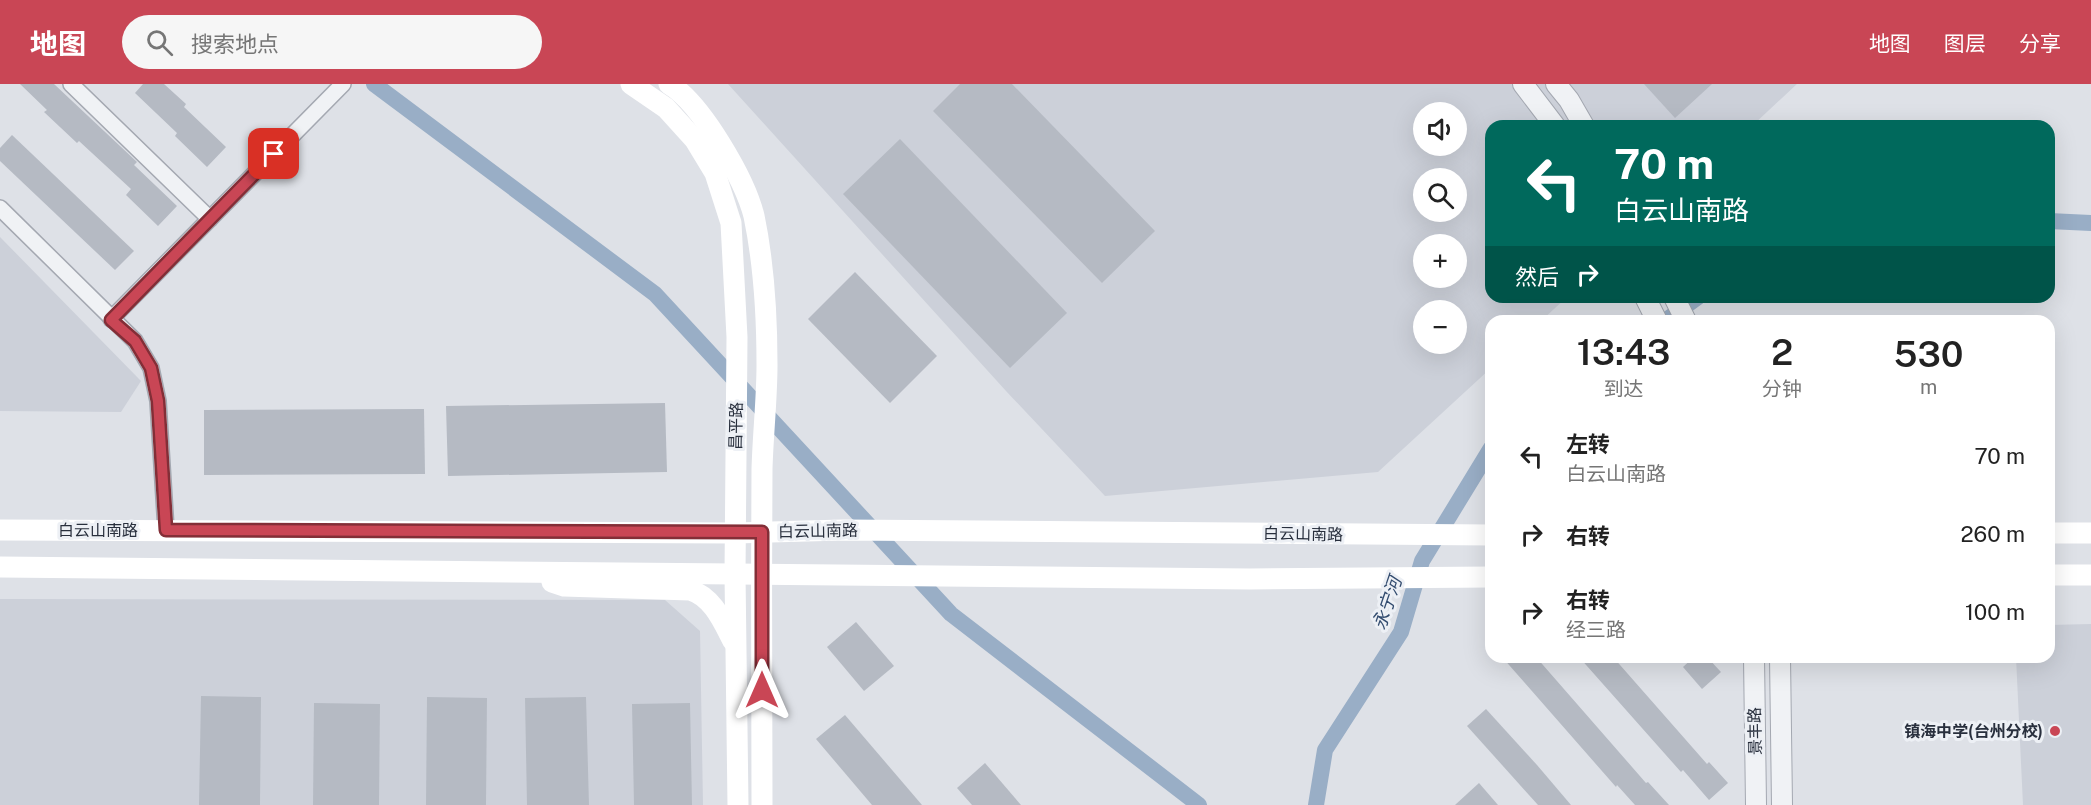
<!DOCTYPE html>
<html lang="zh">
<head>
<meta charset="utf-8">
<style>
	:root { --surface:#fff; --page:#f6f6f6; --text:#222; --muted:#767676; --accent:#c94655 }
	body { margin:0; font-family:"Public Sans","Noto Sans SC",sans-serif; background:var(--page); color:var(--text); height:100vh; display:flex; flex-direction:column; font-size:22px; white-space:nowrap }
	* { box-sizing:border-box; margin:0 }
	p { font-size:20px; color:var(--muted) }
	.icon { flex:none; width:33px; height:33px; fill:none; stroke:currentColor; stroke-width:2; stroke-linecap:round; stroke-linejoin:round }
	.map { position:relative; flex:1; overflow:hidden }
	.drawer { position:absolute; left:1485px; top:231px; width:570px; height:348px; display:flex; flex-direction:column; background:var(--surface); border-radius:18px; box-shadow:0 6px 24px #0002 }
	.drawer>* { flex:none }
	.hud { position:absolute; left:1485px; top:36px; width:570px; height:183px; border-radius:18px; box-shadow:0 6px 24px #0002; background:#00695c; color:#fff; overflow:hidden }
	.buttons { position:absolute; left:1413px; top:18px; display:grid; gap:12px }
	.buttons a { display:grid; place-items:center; width:54px; height:54px; border-radius:50%; background:var(--surface); box-shadow:0 6px 24px #0002; font-size:30px }
	.pin { position:absolute; display:grid; place-items:center; width:51px; height:51px; color:#fff; margin:-26px; border-radius:12px; box-shadow:0 3px 9px #0006 }
	.me { position:absolute; width:66px; margin:-33px; rotate:0deg; stroke-linejoin:round; filter:drop-shadow(0 0 4px #0008) }
	.turn { display:flex; align-items:center; gap:21px; height:126px; padding:0 30px; font-size:27px }
	.turn .icon { width:78px; height:78px; stroke-width:2.5 }
	.turn b { display:block; font-size:42px; line-height:51px }
	.then { display:flex; align-items:center; height:57px; padding:0 30px; background:#0003; gap:12px; font-size:22px }
	.eta { display:flex; justify-content:space-evenly; align-items:center; height:102px; text-align:center }
	.eta b { font-size:36px; font-weight:600; line-height:42px }
	ul { padding:0; list-style:none }
	li { display:flex; align-items:center; gap:18px; height:78px; padding:0 30px }
	li div { flex:1 }
	li b { display:block; font-size:22px }
	li em { font-style:normal }
	header { display:flex; align-items:center; gap:36px; box-sizing:border-box; height:84px; padding:0 30px; background:var(--accent); color:#fff }
	header strong { font-size:28px }
	nav { display:flex; gap:33px; margin-inline-start:auto; font-size:21px }
	.search { width:420px; height:54px; background:var(--page); display:flex; align-items:center; gap:15px; box-sizing:border-box; padding:0 21px; border-radius:33px; color:var(--muted); font-size:22px }
	.map>svg:first-child { display:block }
	.built { fill:#ccd0d9; fill-rule:evenodd }
	.lines { fill:none; stroke-linecap:round; stroke-linejoin:round }
	.canal { stroke:#99aec6; stroke-width:16 }
	.building { fill:#b5bac3 }
	.minor-casing { stroke:#a4a8b1; stroke-width:18 }
	.tertiary-casing { stroke:#a4a8b1; stroke-width:22 }
	.minor { stroke:#f0f2f5; stroke-width:15 }
	.tertiary { stroke:#f0f2f5; stroke-width:20 }
	.secondary { stroke:#fff; stroke-width:21 }
	.route-casing { stroke:#832e37; stroke-width:15 }
	.route { stroke:#c94655; stroke-width:10 }
	.poi-dot { fill:#c94655; stroke:#edf0f5; stroke-width:2 }
	.labels { text-anchor:middle; dominant-baseline:central; stroke-width:6; stroke-linejoin:round; paint-order:stroke }
	.street-label { font-size:16px; fill:#282f3d; stroke:#edf0f5 }
	.poi-label { font-size:16px; font-weight:bold; fill:#282f3d; stroke:#edf0f5; text-anchor:end }
	.water-label { font-size:18px; font-style:italic; fill:#334c6f; stroke:#edf0f5 }
</style>
</head>
<body>
<header>
<strong>地图</strong>
<div class="search"><svg class="icon" aria-label="search" viewBox="0 0 24 24"><circle cx="10" cy="10" r="6"/><path d="M15 15l6 6"/></svg>搜索地点</div>
<nav><a>地图</a><a>图层</a><a>分享</a></nav>
</header>
<div class="map">
<svg width="2091" height="721" viewBox="0 0 2091 721">
	<rect width="100%" height="100%" fill="#dee1e7"/>
	<g class="built">
		<path d="M728 0H1797L1752 42H1491V213H1567L1541 237H1491V284L1378 388 1105 412 1006 307ZM1424 28H1456V62H1424ZM1424 94H1456V128H1424ZM1424 160H1456V194H1424ZM1424 226H1456V260H1424Z"/>
		<polygon points="0,153 141,297 121,328 0,327"/>
		<polygon points="0,515 665,516 700,547 703,721 0,721"/>
		<polygon points="2091,540 2091,721 2023,721 2016,573 2049,573 2049,541"/>
	</g>
	<g class="lines">
		<g class="canal">
			<polyline points="374,0 655,210 951,530 1199,721"/>
			<polyline points="2049,137 2091,139"/>
			<polyline points="1665,237 1698,213"/>
			<polyline points="1316,721 1325,666 1401,548 1422,477 1491,364"/>
		</g>
	</g>
	<g class="building">
		<polygon points="20,0 54,0 137,78 134,81 177,122 158,142 126,111 131,105 79,57 77,59 44,28 47,26"/>
		<polygon points="143,0 164,0 186,20 184,23 226,63 207,83 175,52 177,49 135,9"/>
		<polygon points="960,0 1012,0 1155,147 1102,199 933,27"/>
		<polygon points="1644,0 1712,0 1675,34"/>
		<polygon points="12,51 134,167 115,186 0,77 0,64"/>
		<polygon points="900,55 1067,229 1010,284 843,110"/>
		<polygon points="855,188 937,272 890,319 808,235"/>
		<polygon points="665,319 667,388 448,392 446,322"/>
		<polygon points="424,325 425,390 204,391 204,326"/>
		<polygon points="856,538 894,582 864,607 827,563"/>
		<polygon points="1502,573 1536,573 1646,699 1648,698 1669,721 1635,721 1617,701 1616,703"/>
		<polygon points="1579,573 1613,573 1707,680 1709,678 1728,699 1709,716 1683,686 1681,688"/>
		<polygon points="1694,573 1707,573 1721,588 1702,605 1683,583"/>
		<polygon points="201,612 261,613 260,721 199,721"/>
		<polygon points="427,613 487,614 486,721 426,721"/>
		<polygon points="586,613 589,721 527,721 525,614"/>
		<polygon points="314,619 380,620 379,721 313,721"/>
		<polygon points="690,619 692,721 634,721 632,620"/>
		<polygon points="1486,625 1537,681 1571,721 1538,721 1467,642"/>
		<polygon points="845,631 922,721 872,721 816,655"/>
		<polygon points="985,679 1021,721 972,721 957,704"/>
		<polygon points="1479,699 1498,721 1455,721"/>
	</g>
	<g class="lines">
		<defs>
			<g id="minor">
				<polyline points="71,0 210,135"/>
				<polyline points="0,124 135,257 151,284 158,317 166,446"/>
				<polyline points="111,235 343,0"/>
			</g>
			<g id="tertiary">
				<polyline points="1523,0 1555,42"/>
				<polyline points="1556,0 1569,16 1584,42"/>
				<polyline points="1645,213 1657,237"/>
				<polyline points="1674,213 1686,237"/>
				<polyline points="1754,573 1756,721"/>
				<polyline points="1780,573 1782,721"/>
			</g>
		</defs>
		<use href="#minor" class="minor-casing"/>
		<use href="#tertiary" class="tertiary-casing"/>
		<use href="#minor" class="minor"/>
		<use href="#tertiary" class="tertiary"/>
		<g class="secondary">
			<polyline points="631,0 666,24 695,56 715,89 731,139 737,253 735,490 738,721"/>
			<path d="M669 0C701 19 745 95 754 132 764 180 767 231 767 281 767 315 763 350 762 385 761 497 762 609 762 721"/>
			<polyline points="0,446 735,449 843,446 1491,451"/>
			<polyline points="2049,449 2091,449"/>
			<polyline points="0,483 1250,495 1491,493"/>
			<polyline points="2049,491 2091,491"/>
			<path d="M552 498 564 502 690 506C713 513 723 538 733 557"/>
		</g>
	</g>
	<g class="lines">
		<defs>
			<polyline id="route" points="274,70 111,236 135,257 151,284 158,317 166,446 762,448 762,606"/>
		</defs>
		<use href="#route" class="route-casing"/>
		<use href="#route" class="route"/>
	</g>
	<circle class="poi-dot" cx="2055" cy="647" r="6"/>
	<g class="labels">
		<g class="street-label">
			<text transform="translate(736 342) rotate(-89)">昌平路</text>
			<text x="98" y="446">白云山南路</text>
			<text transform="translate(818 447) rotate(-1)">白云山南路</text>
			<text transform="translate(1303 450) rotate(1)">白云山南路</text>
			<text transform="translate(1755 647) rotate(-91)">景丰路</text>
		</g>
		<g class="poi-label">
			<text x="2043" y="647">镇海中学(台州分校)</text>
		</g>
		<g class="water-label">
			<text transform="translate(1387 519) rotate(-71)">永宁河</text>
		</g>
	</g>
</svg>
<div class="buttons">
<a><svg class="icon" aria-label="sound" viewBox="0 0 24 24"><path d="M4 9h4l5-4v14l-5-4H4zM17 9q2 3 0 6"/></svg></a>
<a><svg class="icon" aria-label="search" viewBox="0 0 24 24"><circle cx="10" cy="10" r="6"/><path d="M15 15l6 6"/></svg></a>
<a>+</a>
<a>−</a>
</div>
<div class="pin" style="left:274px;top:70px;background:#d93025"><svg class="icon" aria-label="arrive" viewBox="0 0 24 24"><path d="M6 21V4h12l-3 4 3 4H6"/></svg></div>
<svg class="me" style="left:762px;top:606px" viewBox="-20 -20 40 40"><path d="M0-17L14 15 0 8-14 15z" fill="#c94655" stroke="#fff" stroke-width="4"/></svg>
<div class="hud">
<div class="turn"><svg class="icon" aria-label="left" viewBox="0 0 24 24"><path d="M17 20v-9H6M10 6l-5 5 5 5"/></svg><div><b>70 m</b>白云山南路</div></div>
<div class="then">然后<svg class="icon" aria-label="right" viewBox="0 0 24 24"><path d="M7 20v-9h11M14 6l5 5-5 5"/></svg></div>
</div>
<section class="drawer">
<div class="eta">
<div><b>13:43</b><p>到达</p></div>
<div><b>2</b><p>分钟</p></div>
<div><b>530</b><p>m</p></div>
</div>
<ul>
<li><svg class="icon" aria-label="left" viewBox="0 0 24 24"><path d="M17 20v-9H6M10 6l-5 5 5 5"/></svg><div><b>左转</b><p>白云山南路</p></div><em>70 m</em></li>
<li><svg class="icon" aria-label="right" viewBox="0 0 24 24"><path d="M7 20v-9h11M14 6l5 5-5 5"/></svg><div><b>右转</b></div><em>260 m</em></li>
<li><svg class="icon" aria-label="right" viewBox="0 0 24 24"><path d="M7 20v-9h11M14 6l5 5-5 5"/></svg><div><b>右转</b><p>经三路</p></div><em>100 m</em></li>
</ul>
</section>
</div>
</body>
</html>
